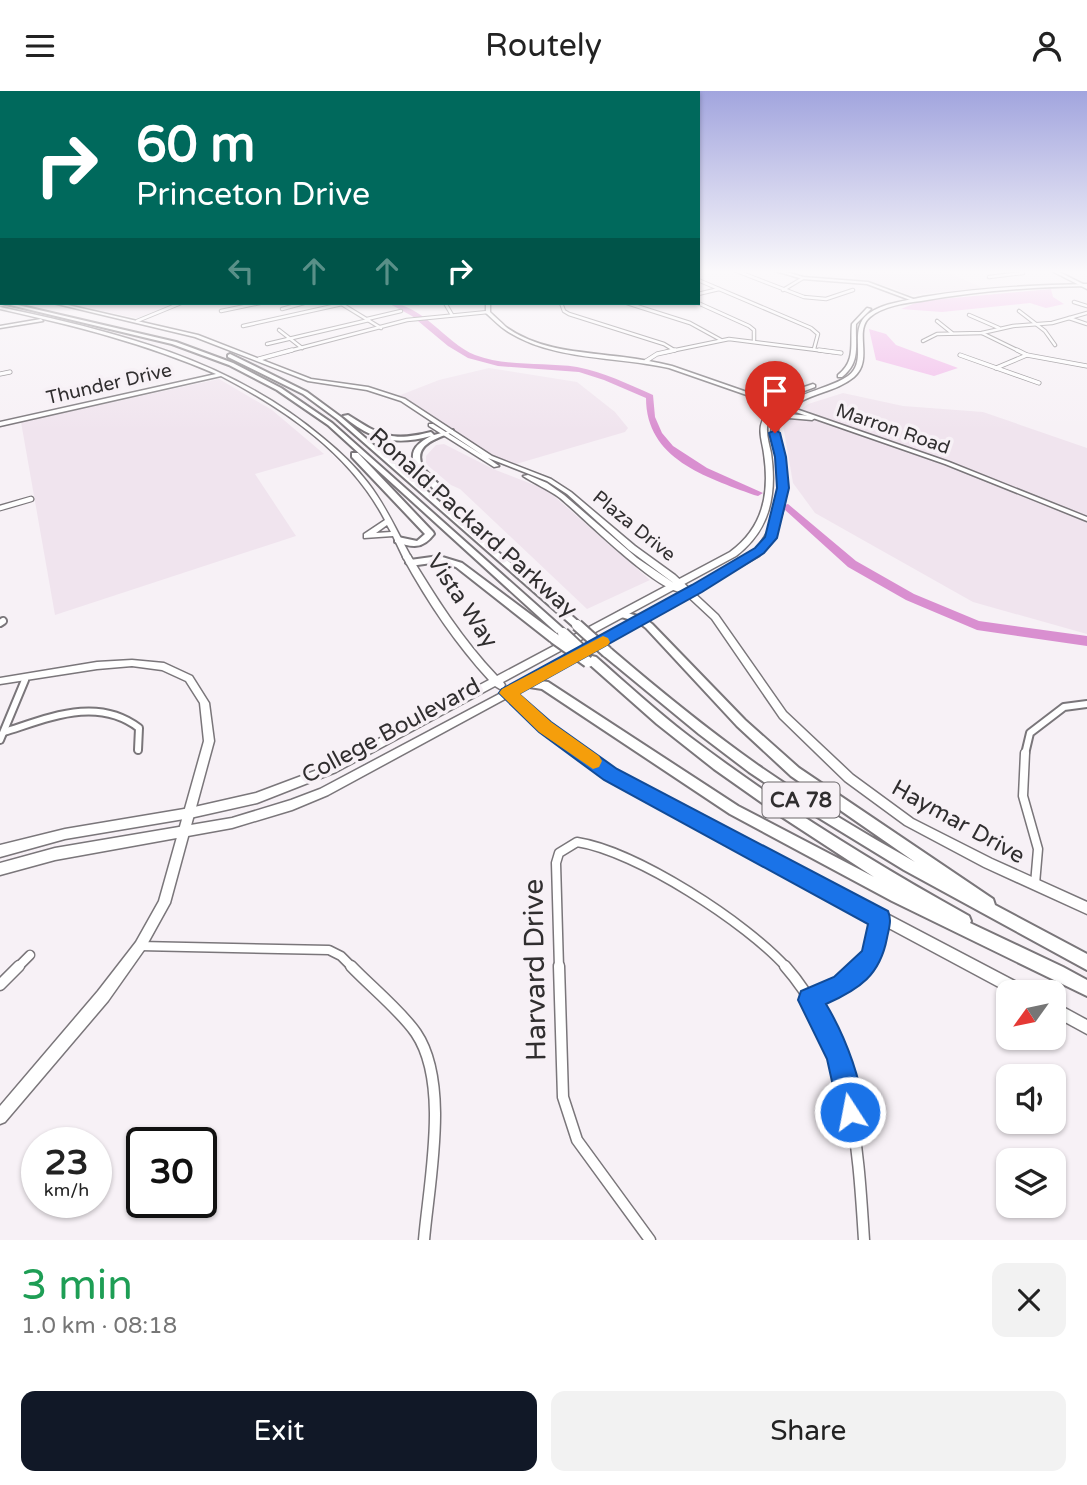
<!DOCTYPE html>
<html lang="en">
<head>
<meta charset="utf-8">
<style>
	:root { --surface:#fff; --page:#f2f2f2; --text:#222; --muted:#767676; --accent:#111827 }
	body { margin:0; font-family:"Varela Round",sans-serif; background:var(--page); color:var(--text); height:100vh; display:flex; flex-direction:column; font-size:26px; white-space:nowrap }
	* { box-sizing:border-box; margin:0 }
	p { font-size:23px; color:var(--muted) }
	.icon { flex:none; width:38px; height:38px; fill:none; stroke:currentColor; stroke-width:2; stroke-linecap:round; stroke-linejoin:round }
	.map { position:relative; height:1149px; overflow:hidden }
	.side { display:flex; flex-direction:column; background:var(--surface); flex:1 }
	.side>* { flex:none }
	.guide { position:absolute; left:0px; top:0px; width:700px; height:214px; box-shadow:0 2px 5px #0004; background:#00695c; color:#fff; overflow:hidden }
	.needle { width:46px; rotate:237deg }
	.tools { position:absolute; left:996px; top:889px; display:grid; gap:14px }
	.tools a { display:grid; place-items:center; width:70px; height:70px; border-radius:14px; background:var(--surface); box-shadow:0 2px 5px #0004; font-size:35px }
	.speed { position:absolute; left:21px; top:1036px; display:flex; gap:14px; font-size:35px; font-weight:700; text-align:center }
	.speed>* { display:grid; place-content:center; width:91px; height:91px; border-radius:50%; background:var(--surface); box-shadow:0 2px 5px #0004; line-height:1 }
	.speed small { font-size:18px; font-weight:400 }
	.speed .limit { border:4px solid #111; border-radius:10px; background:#fff; color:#111 }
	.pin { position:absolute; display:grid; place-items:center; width:60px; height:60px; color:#fff; margin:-72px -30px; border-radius:50% 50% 50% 0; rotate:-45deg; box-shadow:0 0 7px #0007 }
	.pin .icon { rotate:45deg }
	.me { position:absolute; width:77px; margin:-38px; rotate:349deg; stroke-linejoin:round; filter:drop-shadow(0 0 5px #0008) }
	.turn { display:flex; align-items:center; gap:24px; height:147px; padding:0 21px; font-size:32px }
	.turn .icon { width:91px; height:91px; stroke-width:2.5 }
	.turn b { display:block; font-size:49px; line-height:60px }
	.lanes { display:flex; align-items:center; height:66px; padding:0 21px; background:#0003; justify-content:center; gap:35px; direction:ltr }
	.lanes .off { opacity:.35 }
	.round { display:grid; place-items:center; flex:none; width:74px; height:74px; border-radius:14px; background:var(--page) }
	.head { display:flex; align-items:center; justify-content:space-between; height:119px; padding:0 21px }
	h1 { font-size:42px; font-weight:600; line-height:52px; color:#1e9e55 }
	.action { display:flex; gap:14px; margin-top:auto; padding:14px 21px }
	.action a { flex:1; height:80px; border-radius:14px; background:var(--accent); color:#fff; font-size:28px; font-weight:600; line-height:80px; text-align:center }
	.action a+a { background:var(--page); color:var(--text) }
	header { display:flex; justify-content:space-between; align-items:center; height:91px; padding:0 21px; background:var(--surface); font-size:32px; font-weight:600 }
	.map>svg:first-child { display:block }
	.built { fill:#f0e4ee }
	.green { fill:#f2baea }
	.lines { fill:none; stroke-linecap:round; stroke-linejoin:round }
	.river { fill:#d98fd0; fill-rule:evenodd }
	.street-far5-casing { stroke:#7a767a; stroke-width:4.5 }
	.street-far4-casing { stroke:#7a767a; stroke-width:5 }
	.street-far3-casing { stroke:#7a767a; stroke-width:7 }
	.street-far2-casing { stroke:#7a767a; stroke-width:10 }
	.street-far1-casing { stroke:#7a767a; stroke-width:11 }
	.street-casing { stroke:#7a767a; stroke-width:13 }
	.secondary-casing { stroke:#7a767a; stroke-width:3 }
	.primary-casing { stroke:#7a767a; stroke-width:3 }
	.highway-casing { stroke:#7a767a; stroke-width:4 }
	.street-far5 { stroke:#fff; stroke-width:2.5 }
	.street-far4 { stroke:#fff; stroke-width:3.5 }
	.street-far3 { stroke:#fff; stroke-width:4.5 }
	.street-far2 { stroke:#fff; stroke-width:6 }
	.street-far1 { stroke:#fff; stroke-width:8 }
	.street { stroke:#fff; stroke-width:10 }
	.secondary { fill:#fff; fill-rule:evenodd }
	.primary { fill:#fff; fill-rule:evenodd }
	.highway { fill:#fff; fill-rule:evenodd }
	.highway-bridge-casing { stroke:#7a767a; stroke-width:14; stroke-linecap:butt }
	.highway-bridge { stroke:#fff; stroke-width:10 }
	.route { fill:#1a73e8; stroke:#114b97; stroke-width:2 }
	.slow { fill:#f59e0b }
	.labels { text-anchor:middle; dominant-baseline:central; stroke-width:7; stroke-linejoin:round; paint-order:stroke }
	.far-street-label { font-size:19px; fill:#302e2f; stroke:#f7f1f6 }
	.shield { fill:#f7f1f6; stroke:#6c686b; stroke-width:2 }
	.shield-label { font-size:21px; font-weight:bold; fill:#302e2f }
	.street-label { font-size:23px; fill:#302e2f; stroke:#f7f1f6 }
	.near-street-label { font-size:28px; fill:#302e2f; stroke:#f7f1f6 }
</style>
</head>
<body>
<header><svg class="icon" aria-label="menu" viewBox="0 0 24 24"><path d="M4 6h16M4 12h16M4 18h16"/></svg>Routely<svg class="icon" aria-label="person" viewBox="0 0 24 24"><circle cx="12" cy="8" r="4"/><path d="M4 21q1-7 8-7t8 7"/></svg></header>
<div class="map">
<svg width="1087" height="1149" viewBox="0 0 1087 1149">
	<rect width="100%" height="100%" fill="#f7f1f6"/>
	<g class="built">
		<polygon points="850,179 943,179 983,197 909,204 891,196 857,189"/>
		<polygon points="65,212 175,212 137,227"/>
		<polygon points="489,277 577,291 615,321 628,337 625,341 516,373 496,366 398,305 439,289"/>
		<polygon points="219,288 272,319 324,363 255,383 296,445 55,524 21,331"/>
		<polygon points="843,302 903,315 983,321 1087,357 1087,543 973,511 815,422 793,392 783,334 808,313"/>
		<polygon points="444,353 493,378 547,399 650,489 587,518 460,398 451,394 426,373 426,365 436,354"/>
	</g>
	<g class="green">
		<polygon points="1051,198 1053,206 1064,213 1046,217 1030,212 942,221 901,218 920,210"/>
		<polygon points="869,238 886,243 896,254 958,277 934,285 876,269"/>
	</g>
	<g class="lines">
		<g class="river">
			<path d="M388 212C422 212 445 252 475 264 507 276 543 271 577 276 604 281 628 293 653 304L655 326 662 342 673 355 707 377 763 402 758 405 754 404C706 386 646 368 646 307L604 289 579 281 498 275 468 267 448 255 412 225Z"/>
			<polygon points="788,413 856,470 914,503 979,530 1087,545 1087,555 977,539 906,509 848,476 784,418 784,414"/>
		</g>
		<defs>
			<g id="street-far5">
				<polyline points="734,179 804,206 826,208 853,199"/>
				<polyline points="989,186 1023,182"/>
				<polyline points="698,189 811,237 818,243 814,258"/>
				<polyline points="783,199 803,187"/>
				<polyline points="698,203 719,198"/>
				<polyline points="1074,211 1087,215"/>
				<polyline points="340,212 381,237"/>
				<polyline points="402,212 419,212"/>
				<polyline points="445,212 452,224"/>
				<polyline points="561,212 564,220 569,223 664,253 674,259"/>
				<polyline points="627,212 690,232 721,249"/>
				<polyline points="698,212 749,235 754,239 754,249"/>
				<polyline points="282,218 304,212"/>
				<polyline points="221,220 260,212"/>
				<polyline points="1019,220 1045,240 1055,254"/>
				<polyline points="969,224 999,237"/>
				<polyline points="1069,227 1087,233"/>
				<polyline points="367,228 401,220"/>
				<polyline points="137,230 181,212"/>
				<polyline points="937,230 952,242"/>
				<polyline points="243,235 342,213"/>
				<polyline points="279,239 302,257"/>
				<polyline points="982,242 1021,261"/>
				<polyline points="923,250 937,243 982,242 1013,235 1052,232 1087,222"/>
				<polyline points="267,253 369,229"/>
				<polyline points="285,261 407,229 488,221"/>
				<polyline points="666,261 729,248 833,261"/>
			</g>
			<g id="street-far4">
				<polyline points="819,259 841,262"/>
				<polyline points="1017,259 1027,264 1087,275"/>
				<polyline points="960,264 1039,292"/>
				<polyline points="259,268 292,259"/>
				<polyline points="646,270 657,263 675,259"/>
				<polyline points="996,277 1027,264"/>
				<polyline points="0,283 10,281"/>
			</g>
			<polyline id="street-far3" points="0,417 31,408"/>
			<g id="street-far2">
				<polyline points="0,532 3,530"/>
				<path d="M4 641C49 627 97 605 139 637L138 659"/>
				<polyline points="0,649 25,589"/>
				<polyline points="1025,663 1030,642 1064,616 1087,613"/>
			</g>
			<g id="street-far1">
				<polyline points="1025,662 1023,705 1038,758 1035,793"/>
				<polyline points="140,855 329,859 341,865 353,877"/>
				<polyline points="17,877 30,864"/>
				<path d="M559 877 556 772 559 762 577 751C636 760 747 832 787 877"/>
				<polyline points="860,877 872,866 880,828"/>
			</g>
			<g id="street">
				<path d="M351 875C370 895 401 920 416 942 450 992 429 1090 424 1149"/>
				<polyline points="559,875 563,1006 577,1049 650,1149"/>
				<path d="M785 875C852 951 858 1053 864 1149"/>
				<polyline points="0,894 19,875"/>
				<polyline points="810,909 842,894 862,875"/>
			</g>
			<g id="secondary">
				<polygon points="772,179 779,179 803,186 868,191 916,209 913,210 867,193 803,188"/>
				<polygon points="1050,179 1055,179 1087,195 1087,198"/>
				<rect x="0" y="194" width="2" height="3"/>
				<path d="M53 212H59L198 244 311 288 368 296 405 308 492 365 551 388 571 401 635 455 675 484 718 524 786 621 853 684 913 728 992 768 1087 811V823L984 776 905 734 845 690 780 627 712 528 683 501C659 503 582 425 560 407 548 398 535 393 523 385L528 384 547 392 564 404 637 467 675 493 629 459 567 403 547 390 488 367 499 375 494 376 429 335V333H433L484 365 401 310 367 299 308 290 195 246Z"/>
				<path d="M486 212H490V221C495 226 501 231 506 236 539 260 584 261 623 266 639 268 656 271 672 275L949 371 1087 426V430L945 373 669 277C615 265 554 270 507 240 499 235 493 228 486 222Z"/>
				<path d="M0 216C116 241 230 268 323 347 339 360 355 375 368 392 386 415 397 441 411 466L410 468H404L393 445 364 447V443L385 429C350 362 286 319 221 285L0 335V331L216 283C144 252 76 235 0 218ZM387 434 391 441 376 442Z"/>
				<polygon points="41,228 43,230 0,237 0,235"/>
				<polygon points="132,569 164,572 192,585 209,612 214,650 170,812 144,859 108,910 5,1031 0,1033 0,1015 98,900 136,851 159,810 204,650 200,612 186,590 162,579 132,575 97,578 0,593 0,587 97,571"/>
				<polygon points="507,599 510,600 548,633 615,680 1026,896 1027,901 1008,901 607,686 542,639 504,604 502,602 504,600"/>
				<polygon points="1054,911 1087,929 1087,943 1054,925"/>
			</g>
			<g id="primary">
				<path d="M1087 193V195C1031 196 976 200 921 210 905 212 883 215 870 226 853 240 874 269 854 286 831 305 801 300 781 328L788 323 812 325 815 327 812 329 789 327 782 333 779 334C775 347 782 358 785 371 790 405 782 439 759 465L573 571 328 704 292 719 232 737 55 769 0 784V772L55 757 232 727 291 709 320 698 567 567 753 461C776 437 784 400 777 367 775 357 769 347 772 336 780 301 823 302 848 285 869 270 847 239 868 223 883 212 905 210 923 206 977 197 1032 194 1087 193Z"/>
				<path d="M867 217 871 218 856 233C855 255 861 271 842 286H838V284C856 270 850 253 852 233Z"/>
				<path d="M813 293 815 294V296C798 302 774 311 768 330 765 341 769 352 771 362 777 404 770 439 736 465L503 591 505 594 503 597 500 598 495 595 336 681 257 712 190 727 65 748 0 766V754L65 738 190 717 256 702 328 675 489 589C455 552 427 510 403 466L404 464H410C436 507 462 548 497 585L730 461C763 437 770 403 764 363 763 353 758 341 762 331 768 309 794 299 813 293Z"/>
			</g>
			<g id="highway">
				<rect x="0" y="201" width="2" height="2"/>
				<polygon points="2,212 9,212 176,251 233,272 281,297 332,332 568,542 567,544 559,544 328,334 277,299 229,274 172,253"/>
				<path d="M230 263 307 301 341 326 471 438 417 380C408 362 414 354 431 345 395 355 371 349 343 325L348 324C381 345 392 351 431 341L434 344 453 339V341C435 348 412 354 423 377L486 443V447L483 448 580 532 582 534 580 536H574L337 328 303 303 228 266V264Z"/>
				<path d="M352 362H358L433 441 434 443C422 459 412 456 395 451V447L398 446 417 450 425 443 352 366Z"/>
				<polygon points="439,465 462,472 558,544 559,547 558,550 550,550 456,476 439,471 410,475 406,472 410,469"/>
				<path d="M621 520 644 527 652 533 745 629 799 677 993 808 995 814 1087 863V879L904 779 801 716 749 681 699 643 603 564 602 561 603 558H611C659 599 708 639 759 675 810 710 862 741 915 771L791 685 737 635 646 537 638 531 618 525 616 523Z"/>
				<path d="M592 565 596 566C627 593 657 621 690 646 778 713 872 771 969 825L971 830 970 832 1063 876 1087 889V905L892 810 730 723 542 598 523 595 522 592 523 589 527 588 548 591 738 715 874 786 782 726 714 678 657 633 588 572 587 569 588 566Z"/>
			</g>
		</defs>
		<use href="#street-far5" class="street-far5-casing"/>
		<use href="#street-far4" class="street-far4-casing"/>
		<use href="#street-far3" class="street-far3-casing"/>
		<use href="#street-far2" class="street-far2-casing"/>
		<use href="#street-far1" class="street-far1-casing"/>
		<use href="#street" class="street-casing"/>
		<use href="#secondary" class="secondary-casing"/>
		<use href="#primary" class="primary-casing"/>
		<use href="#highway" class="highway-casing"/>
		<use href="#street-far5" class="street-far5"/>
		<use href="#street-far4" class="street-far4"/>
		<use href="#street-far3" class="street-far3"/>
		<use href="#street-far2" class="street-far2"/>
		<use href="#street-far1" class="street-far1"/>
		<use href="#street" class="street"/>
		<use href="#secondary" class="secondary"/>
		<use href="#primary" class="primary"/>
		<use href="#highway" class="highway"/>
		<defs>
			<g id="highway-bridge">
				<polyline points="577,534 607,561"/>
				<polyline points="563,542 579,557"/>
				<polyline points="554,547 588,571"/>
			</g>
		</defs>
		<use href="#highway-bridge" class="highway-bridge-casing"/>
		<use href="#highway-bridge" class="highway-bridge"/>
	</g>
	<linearGradient id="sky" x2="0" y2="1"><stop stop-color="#a2a5de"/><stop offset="0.53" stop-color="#fbf9fb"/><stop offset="1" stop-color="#fbf9fb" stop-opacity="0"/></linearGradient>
	<rect width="1087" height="340" fill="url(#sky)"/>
	<path class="route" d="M775 339 780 342 786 366 789 397 777 447 764 462 702 501 519 603 551 631 617 678 888 820C892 829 889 837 887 847 880 884 860 898 826 913 841 938 871 1003 859 1031L850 1034 841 1031 827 968 798 909 801 900 834 886 862 860 868 833 604 689 539 641 499 602 502 598 692 494 755 457 765 446 777 397 775 366 769 342Z"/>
	<polygon class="slow" points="603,545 608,547 610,551 608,554 520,603 551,631 599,665 602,670 599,676 593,678 539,641 499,602 502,598"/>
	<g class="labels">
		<g class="far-street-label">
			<text transform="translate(109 293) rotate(-13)">Thunder Drive</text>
			<text transform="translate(893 338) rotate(19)">Marron Road</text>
			<text transform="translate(634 435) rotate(39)">Plaza Drive</text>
		</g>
		<rect class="shield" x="762.5" y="691.5" width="77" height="35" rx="5"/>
		<g class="shield-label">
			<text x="801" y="709">CA 78</text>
		</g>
		<g class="street-label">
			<text transform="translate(473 432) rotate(42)">Ronald Packard Parkway</text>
			<text transform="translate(462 510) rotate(56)">Vista Way</text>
			<text transform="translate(391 640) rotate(-28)">College Boulevard</text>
			<text transform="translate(958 731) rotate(29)">Haymar Drive</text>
		</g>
		<g class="near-street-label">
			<text transform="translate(535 879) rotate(-91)">Harvard Drive</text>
		</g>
	</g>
</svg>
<div class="tools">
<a><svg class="needle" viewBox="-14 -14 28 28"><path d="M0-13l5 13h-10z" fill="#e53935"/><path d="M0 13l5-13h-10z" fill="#767676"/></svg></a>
<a><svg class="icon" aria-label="sound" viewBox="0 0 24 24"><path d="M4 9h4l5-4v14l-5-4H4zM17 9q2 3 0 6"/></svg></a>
<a><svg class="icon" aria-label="layers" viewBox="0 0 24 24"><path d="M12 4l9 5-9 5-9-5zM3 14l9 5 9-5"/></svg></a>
</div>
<div class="speed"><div>23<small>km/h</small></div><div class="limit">30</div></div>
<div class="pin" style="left:775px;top:342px;background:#d93025"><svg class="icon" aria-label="arrive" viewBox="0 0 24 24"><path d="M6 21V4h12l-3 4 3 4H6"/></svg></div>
<svg class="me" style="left:850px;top:1021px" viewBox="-20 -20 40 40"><circle r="17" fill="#1a73e8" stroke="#fff" stroke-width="3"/><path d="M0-11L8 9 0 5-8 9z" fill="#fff"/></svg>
<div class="guide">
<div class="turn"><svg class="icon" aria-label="right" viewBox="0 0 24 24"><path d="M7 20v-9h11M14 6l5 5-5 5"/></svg><div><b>60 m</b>Princeton Drive</div></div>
<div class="lanes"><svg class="icon off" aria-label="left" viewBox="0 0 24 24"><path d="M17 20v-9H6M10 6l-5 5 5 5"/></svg><svg class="icon off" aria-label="ahead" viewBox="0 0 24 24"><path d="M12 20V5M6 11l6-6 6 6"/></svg><svg class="icon off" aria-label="ahead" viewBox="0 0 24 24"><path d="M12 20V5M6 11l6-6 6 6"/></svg><svg class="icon" aria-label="right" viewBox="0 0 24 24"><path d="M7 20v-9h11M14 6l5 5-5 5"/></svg></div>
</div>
</div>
<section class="side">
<div class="head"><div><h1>3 min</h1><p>1.0 km · 08:18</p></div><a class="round"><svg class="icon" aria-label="close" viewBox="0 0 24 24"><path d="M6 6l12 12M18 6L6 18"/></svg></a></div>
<div class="action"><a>Exit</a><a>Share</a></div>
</section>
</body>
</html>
